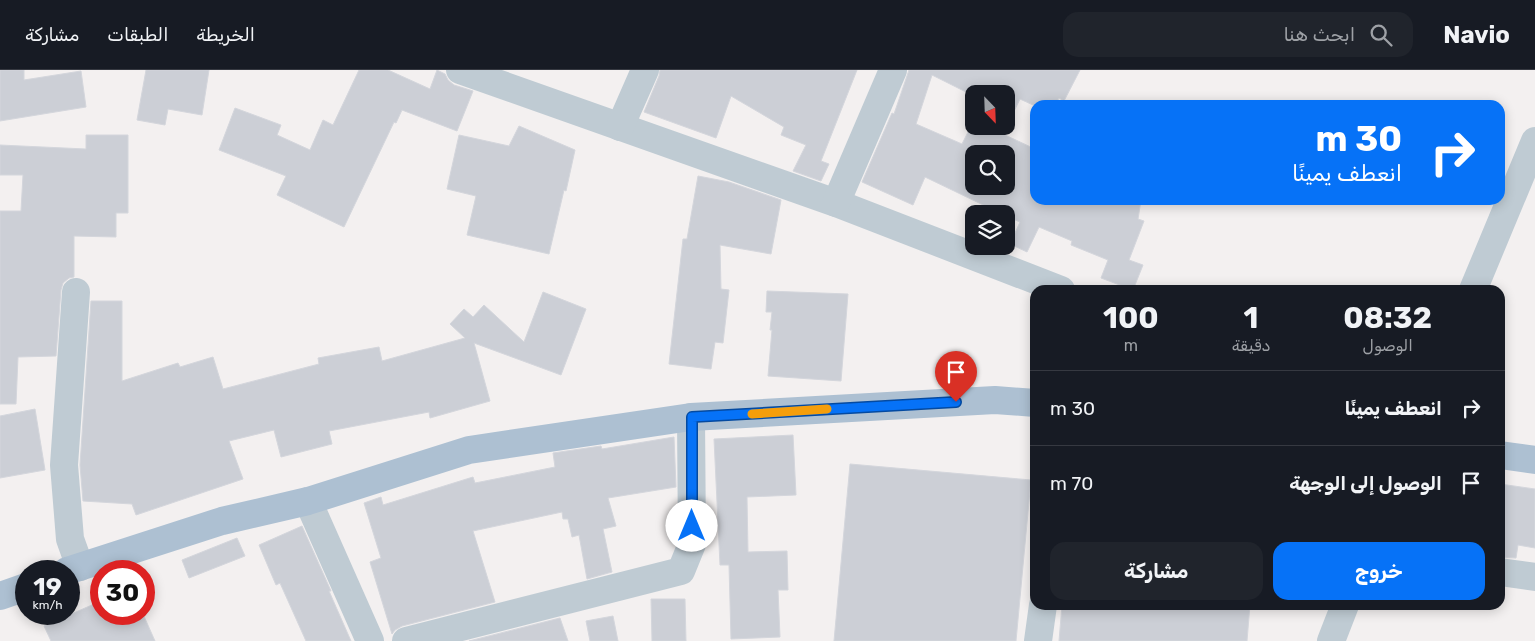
<!DOCTYPE html>
<html lang="ar">
<head>
<meta charset="utf-8">
<style>
	:root { --surface:#171b24; --page:#20242c; --text:#f1f3f6; --muted:#9ea1a6; --line:#363941; --accent:#0672f7 }
	body { margin:0; font-family:Rubik,"Noto Sans Arabic",sans-serif; background:var(--page); color:var(--text); direction:rtl; height:100vh; display:flex; flex-direction:column; font-size:19px; white-space:nowrap }
	* { box-sizing:border-box; margin:0 }
	p { font-size:16px; color:var(--muted) }
	.icon { flex:none; width:28px; height:28px; fill:none; stroke:currentColor; stroke-width:2; stroke-linecap:round; stroke-linejoin:round }
	.map { position:relative; flex:1; overflow:hidden; direction:ltr }
	.details { position:absolute; left:1030px; top:215px; width:475px; height:325px; display:flex; flex-direction:column; background:var(--surface); border-radius:15px; box-shadow:0 2px 12px #0003; direction:rtl }
	.details>* { flex:none }
	.hud { position:absolute; left:1030px; top:30px; width:475px; height:105px; border-radius:15px; box-shadow:0 2px 12px #0003; direction:rtl; background:#0672f7; color:#fff; overflow:hidden }
	.needle { width:32px; rotate:157deg }
	.fabs { position:absolute; left:965px; top:15px; display:grid; gap:10px }
	.fabs a { display:grid; place-items:center; width:50px; height:50px; border-radius:10px; background:var(--surface); box-shadow:0 2px 12px #0003; font-size:25px }
	.speed { position:absolute; left:15px; top:490px; display:flex; gap:10px; font-size:25px; font-weight:700; text-align:center }
	.speed>* { display:grid; place-content:center; width:65px; height:65px; border-radius:50%; background:var(--surface); box-shadow:0 2px 12px #0003; line-height:1 }
	.speed small { font-size:12px; font-weight:400 }
	.speed .limit { border:8px solid #d22; background:#fff; color:#111 }
	.pin { position:absolute; display:grid; place-items:center; width:42px; height:42px; color:#fff; margin:-51px -21px; border-radius:50% 50% 50% 0; rotate:-45deg; box-shadow:0 0 5px #0007 }
	.pin .icon { rotate:45deg }
	.me { position:absolute; width:55px; margin:-28px; rotate:0deg; stroke-linejoin:round; filter:drop-shadow(0 0 4px #0008) }
	.turn { display:flex; align-items:center; gap:18px; height:105px; padding:0 20px; font-size:22px }
	.turn .icon { width:65px; height:65px; stroke-width:2.5 }
	.turn b { display:block; font-size:35px; line-height:42px }
	.eta { display:flex; justify-content:space-evenly; align-items:center; height:85px; text-align:center }
	.eta b { font-size:30px; font-weight:700; line-height:35px }
	.primary-button { display:flex; gap:10px; margin-top:auto; padding:10px 20px }
	.primary-button a { flex:1; height:58px; border-radius:15px; background:var(--accent); color:#fff; font-size:20px; font-weight:700; line-height:58px; text-align:center }
	.primary-button a+a { background:var(--page); color:var(--text) }
	ul { padding:0; list-style:none }
	li { display:flex; align-items:center; gap:15px; height:75px; padding:0 20px; border-top:1px solid var(--line) }
	li div { flex:1 }
	li b { display:block; font-size:19px }
	li em { font-style:normal }
	header { display:flex; align-items:center; gap:30px; box-sizing:border-box; height:70px; padding:0 25px; background:var(--surface); border-bottom:1px solid var(--line) }
	header strong { font-size:24px }
	nav { display:flex; gap:28px; margin-inline-start:auto; font-size:18px }
	.search { width:350px; height:45px; background:var(--page); display:flex; align-items:center; gap:12px; box-sizing:border-box; padding:0 18px; border-radius:15px; color:var(--muted); font-size:19px }
	.map>svg:first-child { display:block }
	.building { fill:#cccfd6; stroke:#d4d6dc; fill-rule:evenodd }
	.lines { fill:none; stroke-linecap:round; stroke-linejoin:round }
	.minor { stroke:#bfcbd3; stroke-width:28 }
	.major { stroke:#adc0d2; stroke-width:28 }
	.route-casing { stroke:#044aa1; stroke-width:12 }
	.route { stroke:#0672f7; stroke-width:9 }
	.slow { stroke:#f59e0b; stroke-width:9 }
</style>
</head>
<body>
<header>
<strong>Navio</strong>
<div class="search"><svg class="icon" aria-label="search" viewBox="0 0 24 24"><circle cx="10" cy="10" r="6"/><path d="M15 15l6 6"/></svg>ابحث هنا</div>
<nav><a>الخريطة</a><a>الطبقات</a><a>مشاركة</a></nav>
</header>
<div class="map">
<svg width="1535" height="571" viewBox="0 0 1535 571">
	<rect width="100%" height="100%" fill="#f3f0f0"/>
	<g class="building">
		<polygon points="0,0 24,0 24,10 81,1 86,37 0,51"/>
		<polygon points="146,0 209,0 202,45 168,39 165,55 137,50"/>
		<polygon points="359,0 388,0 430,19 437,0 445,4 448,10 454,15 473,21 457,61 402,40 396,53 394,52 344,157 277,125 286,106 219,80 235,38 281,55 277,65 310,80 323,50 333,55"/>
		<polygon points="660,0 857,0 821,91 829,94 821,111 793,101 806,75 781,65 784,57 731,26 716,68 644,42 659,6"/>
		<path d="M909 0H1080L1064 31 1059 28 1055 35H1033L1020 29 1003 64 1035 79V130H1141L1138 149 1144 151 1129 190 1143 195 1133 220 1101 208 1108 190 1071 175 1072 171 1039 157 1027 182 1010 174 1020 152 1006 146V144H1002L925 107 913 135 862 112 892 43 894 44ZM932 5 974 26V24H1006V56H974V50L962 74 916 54ZM974 84H1006V116H974Z"/>
		<polygon points="519,56 575,80 566,121 564,120 549,184 467,165 476,126 447,119 459,65 509,76"/>
		<polygon points="86,65 128,65 128,143 116,143 116,167 74,166 74,207 69,208 63,213 61,220 56,286 18,287 16,334 0,334 0,141 21,141 23,105 0,105 0,75 86,79"/>
		<polygon points="698,106 729,112 781,130 771,184 720,175 721,219 729,220 723,273 715,272 711,299 669,294 683,169 687,169"/>
		<polygon points="767,221 848,224 841,311 768,306 772,260 770,260 772,242 766,242"/>
		<polygon points="543,222 586,239 561,305 474,273 490,331 430,348 429,342 329,361 332,374 281,387 274,360 229,371 243,409 136,445 132,434 83,431 80,395 91,231 122,231 122,311 178,293 180,297 213,287 223,319 319,294 318,288 379,277 382,291 465,268 450,254 464,239 473,247 484,235 524,272"/>
		<polygon points="35,339 45,400 0,408 0,346"/>
		<polygon points="793,365 796,425 747,427 748,482 787,481 788,520 778,520 780,567 731,569 729,495 720,495 714,369"/>
		<polygon points="674,367 676,417 608,428 616,456 603,459 612,502 587,509 579,465 572,467 568,449 563,449 562,442 473,461 495,532 402,556 395,560 392,564 370,492 381,488 364,433 381,427 383,435 473,407 475,413 555,397 553,383 601,376 602,379"/>
		<polygon points="850,394 1031,410 1016,571 834,571"/>
		<polygon points="1500,414 1535,419 1535,478 1518,475 1516,488 1500,487"/>
		<polygon points="302,456 331,521 329,521 351,571 306,571 280,513 276,515 259,475"/>
		<polygon points="237,468 245,486 189,508 182,490"/>
		<polygon points="651,529 685,529 686,571 652,571"/>
		<polygon points="101,531 101,544 143,544 155,571 51,571 44,556"/>
		<polygon points="1062,535 1250,535 1247,571 1059,571"/>
		<polygon points="613,546 618,571 590,571 586,551"/>
		<polygon points="560,548 568,571 469,571"/>
	</g>
	<g class="lines">
		<g class="minor">
			<polyline points="460,0 836,133 1061,220"/>
			<polyline points="620,57 645,0"/>
			<polyline points="836,133 893,0"/>
			<polyline points="1473,220 1535,71"/>
			<polyline points="76,222 64,395 70,469 80,497"/>
			<polyline points="308,431 370,571"/>
			<polyline points="1500,502 1535,507"/>
			<polyline points="406,571 681,501 692,474 691,347"/>
			<polyline points="1038,571 1043,535"/>
			<polyline points="1331,571 1345,535"/>
		</g>
		<g class="major">
			<polyline points="1500,385 1535,390"/>
			<polyline points="67,501 222,451 308,431 469,380 691,347 995,330 1035,333"/>
			<polyline points="0,526 26,517"/>
		</g>
	</g>
	<g class="lines">
		<defs>
			<polyline id="route" points="692,456 692,347 956,332"/>
		</defs>
		<use href="#route" class="route-casing"/>
		<use href="#route" class="route"/>
		<polyline class="slow" points="752,344 827,339"/>
	</g>
</svg>
<div class="fabs">
<a><svg class="needle" viewBox="-14 -14 28 28"><path d="M0-13l5 13h-10z" fill="#e53935"/><path d="M0 13l5-13h-10z" fill="#9ea1a6"/></svg></a>
<a><svg class="icon" aria-label="search" viewBox="0 0 24 24"><circle cx="10" cy="10" r="6"/><path d="M15 15l6 6"/></svg></a>
<a><svg class="icon" aria-label="layers" viewBox="0 0 24 24"><path d="M12 4l9 5-9 5-9-5zM3 14l9 5 9-5"/></svg></a>
</div>
<div class="speed"><div>19<small>km/h</small></div><div class="limit">30</div></div>
<div class="pin" style="left:956px;top:332px;background:#d93025"><svg class="icon" aria-label="arrive" viewBox="0 0 24 24"><path d="M6 21V4h12l-3 4 3 4H6"/></svg></div>
<svg class="me" style="left:692px;top:456px" viewBox="-20 -20 40 40"><circle r="19" fill="#fff"/><path d="M0-13L10 11 0 6-10 11z" fill="#0672f7"/></svg>
<div class="hud">
<div class="turn"><svg class="icon" aria-label="right" viewBox="0 0 24 24"><path d="M7 20v-9h11M14 6l5 5-5 5"/></svg><div><b>30 m</b>انعطف يمينًا</div></div>
</div>
<section class="details">
<div class="eta">
<div><b>08:32</b><p>الوصول</p></div>
<div><b>1</b><p>دقيقة</p></div>
<div><b>100</b><p>m</p></div>
</div>
<ul>
<li><svg class="icon" aria-label="right" viewBox="0 0 24 24"><path d="M7 20v-9h11M14 6l5 5-5 5"/></svg><div><b>انعطف يمينًا</b></div><em>30 m</em></li>
<li><svg class="icon" aria-label="arrive" viewBox="0 0 24 24"><path d="M6 21V4h12l-3 4 3 4H6"/></svg><div><b>الوصول إلى الوجهة</b></div><em>70 m</em></li>
</ul>
<div class="primary-button"><a>خروج</a><a>مشاركة</a></div>
</section>
</div>
</body>
</html>
